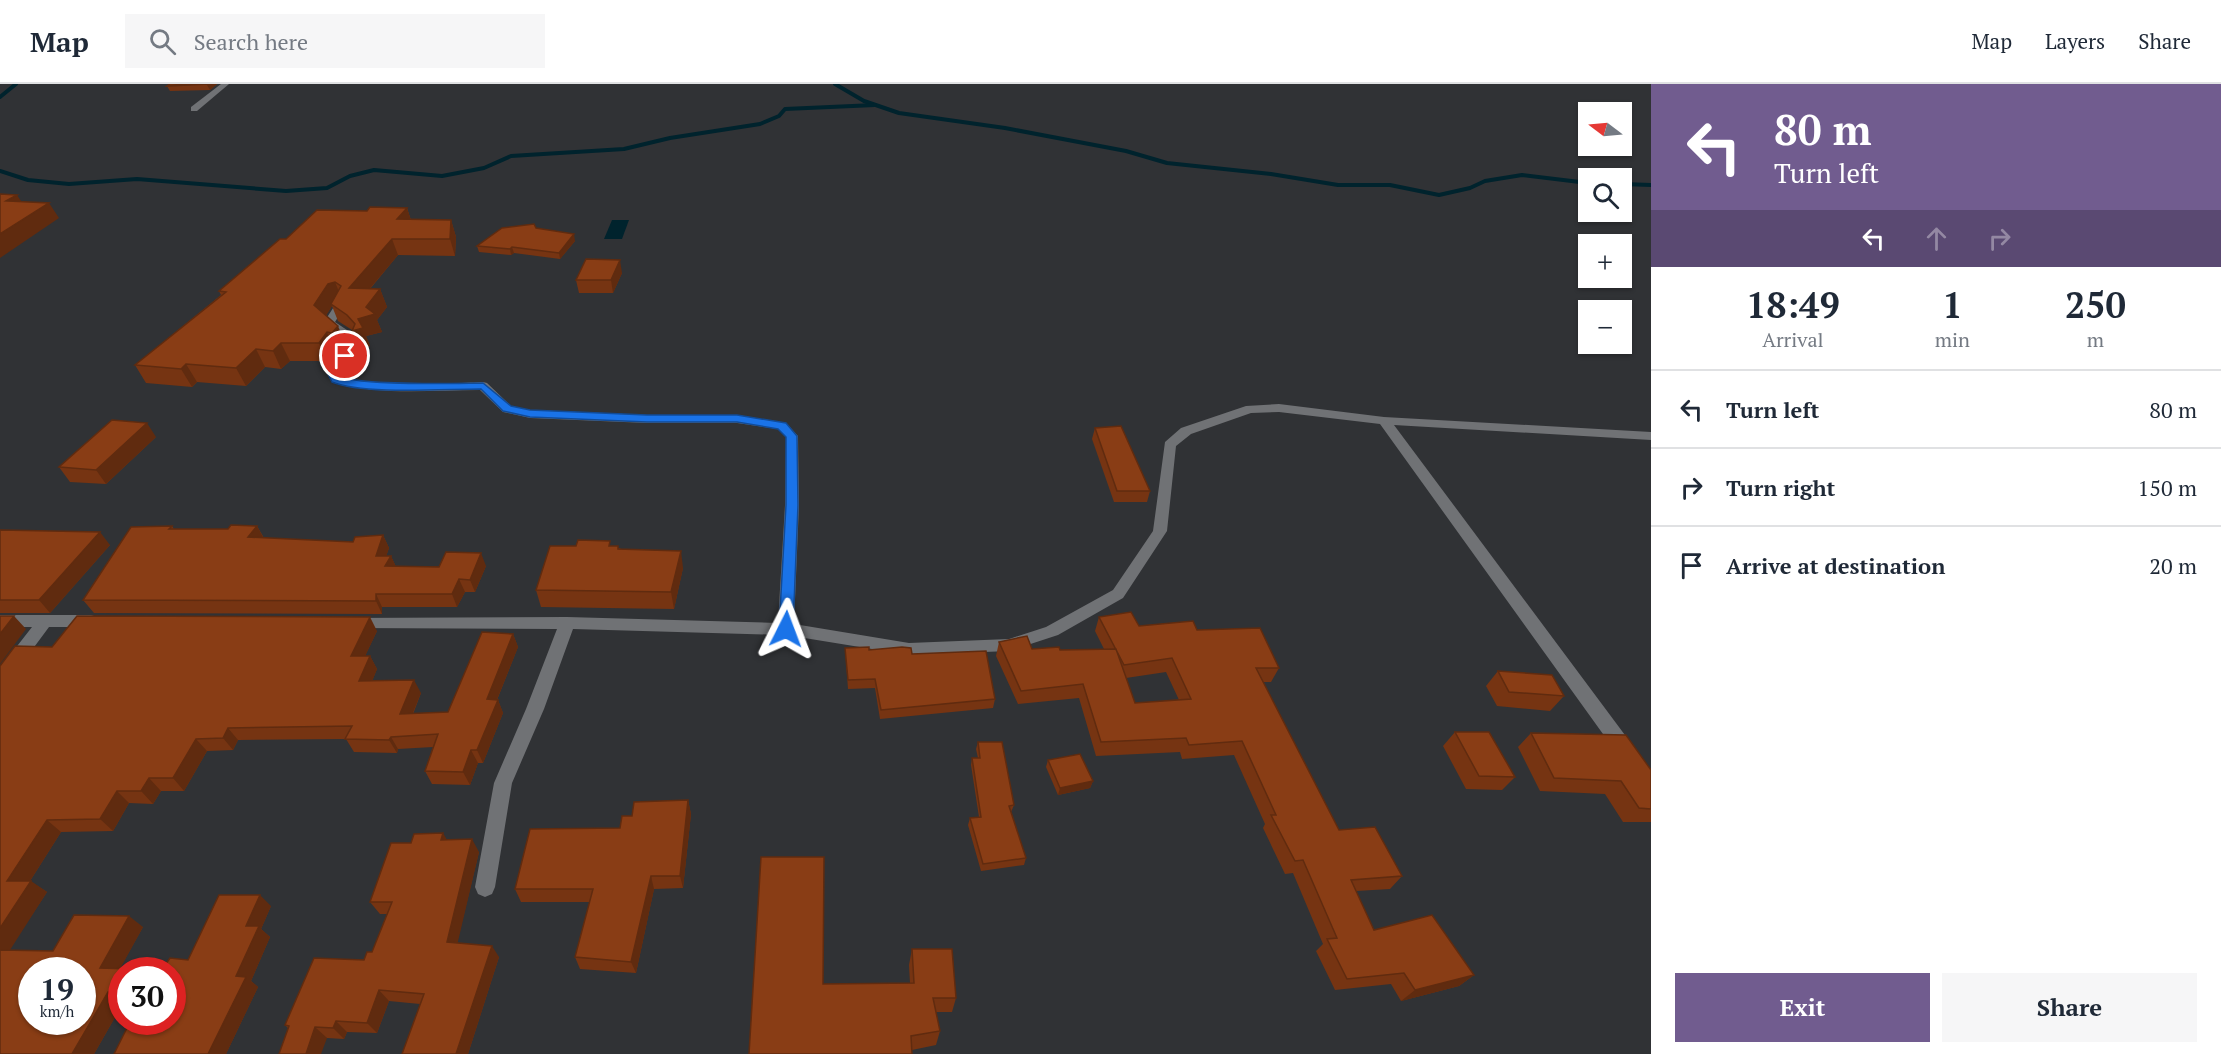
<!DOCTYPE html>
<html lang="en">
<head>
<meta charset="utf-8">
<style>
	:root { --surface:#fff; --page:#f6f6f7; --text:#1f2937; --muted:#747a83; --line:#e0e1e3; --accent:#715c8f }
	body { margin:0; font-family:"PT Serif",serif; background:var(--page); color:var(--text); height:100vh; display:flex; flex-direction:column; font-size:22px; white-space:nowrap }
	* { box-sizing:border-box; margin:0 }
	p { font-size:20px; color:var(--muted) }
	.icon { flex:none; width:33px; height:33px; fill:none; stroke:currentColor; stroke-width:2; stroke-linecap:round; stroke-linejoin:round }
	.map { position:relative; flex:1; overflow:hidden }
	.drawer { display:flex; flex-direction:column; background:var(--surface); width:570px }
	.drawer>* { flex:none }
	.top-card { background:#715c8f; color:#fff; overflow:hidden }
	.needle { width:39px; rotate:286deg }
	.controls { position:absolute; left:1578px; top:18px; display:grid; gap:12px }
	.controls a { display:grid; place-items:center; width:54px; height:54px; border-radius:0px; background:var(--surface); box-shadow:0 2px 4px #0004; font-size:30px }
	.speed { position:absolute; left:18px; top:873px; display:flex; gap:12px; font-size:30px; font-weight:700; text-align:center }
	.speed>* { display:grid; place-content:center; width:78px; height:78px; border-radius:50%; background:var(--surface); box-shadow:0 2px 4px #0004; line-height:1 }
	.speed small { font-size:15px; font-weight:400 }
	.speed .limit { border:9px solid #d22; background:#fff; color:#111 }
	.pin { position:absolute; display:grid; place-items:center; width:51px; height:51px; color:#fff; margin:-26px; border:3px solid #fff; border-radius:50%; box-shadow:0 2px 6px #0007 }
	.me { position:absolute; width:66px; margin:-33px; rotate:3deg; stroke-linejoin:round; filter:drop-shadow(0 0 4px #0008) }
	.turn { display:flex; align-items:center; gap:21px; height:126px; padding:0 24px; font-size:27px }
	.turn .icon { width:78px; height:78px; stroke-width:2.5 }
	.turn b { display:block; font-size:42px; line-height:51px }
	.lanes { display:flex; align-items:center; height:57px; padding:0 24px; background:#0003; justify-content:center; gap:30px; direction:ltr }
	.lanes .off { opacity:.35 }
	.eta { display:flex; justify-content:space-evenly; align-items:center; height:102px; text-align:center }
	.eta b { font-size:36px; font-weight:800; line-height:42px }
	.cta { display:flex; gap:12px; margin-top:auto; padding:12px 24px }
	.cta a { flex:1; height:69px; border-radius:0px; background:var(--accent); color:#fff; font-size:24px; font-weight:800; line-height:69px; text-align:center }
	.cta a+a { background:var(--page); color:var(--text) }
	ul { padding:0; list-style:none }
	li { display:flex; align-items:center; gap:18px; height:78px; padding:0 24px; border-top:2px solid var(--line) }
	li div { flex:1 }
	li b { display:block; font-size:22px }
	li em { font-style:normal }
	header { display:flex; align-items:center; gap:36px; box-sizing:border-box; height:84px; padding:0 30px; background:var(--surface); border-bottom:2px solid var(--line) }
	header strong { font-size:28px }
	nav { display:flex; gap:33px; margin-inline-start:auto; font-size:21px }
	.search { width:420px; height:54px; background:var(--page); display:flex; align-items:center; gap:15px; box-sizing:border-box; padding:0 21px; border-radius:0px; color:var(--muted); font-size:22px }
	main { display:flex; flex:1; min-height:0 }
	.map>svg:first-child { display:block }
	.water { fill:#00232d }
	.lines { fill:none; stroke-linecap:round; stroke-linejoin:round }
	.stream { stroke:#00232d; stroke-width:4 }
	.minor { fill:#707275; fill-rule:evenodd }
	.wall { fill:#763412; fill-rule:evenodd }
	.shaded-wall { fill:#602b0f }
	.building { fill:#893d15; stroke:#602b0f; stroke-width:1.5; fill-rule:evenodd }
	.route { fill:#1a73e8; stroke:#114b97; stroke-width:1.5 }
</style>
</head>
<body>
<header>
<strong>Map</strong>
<div class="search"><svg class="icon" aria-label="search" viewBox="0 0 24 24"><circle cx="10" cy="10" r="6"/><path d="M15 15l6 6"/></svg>Search here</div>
<nav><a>Map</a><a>Layers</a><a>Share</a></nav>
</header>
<main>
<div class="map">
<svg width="1651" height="970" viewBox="0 0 1651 970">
	<rect width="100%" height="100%" fill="#303235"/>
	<polygon class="water" points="612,136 629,136 622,155 604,155"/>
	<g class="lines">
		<g class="stream">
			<polyline points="835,0 864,17 899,29 1005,44 1126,67 1167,79 1271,90 1338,101 1390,101 1439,111 1470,104 1485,97 1522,91 1588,99"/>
			<polyline points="0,13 16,0"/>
			<polyline points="0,87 28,96 69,100 137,95 286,107 327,104 350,92 374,86 442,92 484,84 511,72 624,65 670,54 760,40 779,32 785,25 875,21"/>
			<polyline points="1622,100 1651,101"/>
		</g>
		<g class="minor">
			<polygon points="221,0 229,0 197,27 191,27 191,23"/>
			<path d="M341 217 346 220 335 238 353 250 360 259 339 290C356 306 456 299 483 298L487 299 511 322 530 326 647 331H737L786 339 798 352 799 421 794 540 909 559 1009 555 1046 543 1113 506 1153 447 1165 358 1181 344 1246 322 1279 320 1384 333 1651 348V356L1394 341 1651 686V709L1644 707 1380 340 1279 328 1251 329 1191 350 1176 362 1167 447 1123 514 1058 551 1009 567 909 571 786 551 573 545 544 625 512 699 495 803 492 810 485 813 478 810 475 803 494 699 526 625 557 545 352 544 346 542 344 538 346 534 567 533 778 539 785 421 786 353 778 345 737 339H647L530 334 503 328 480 306C431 306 379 312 332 298L327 290 348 259 324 238 337 218Z"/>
			<polygon points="0,531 91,531 97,533 99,537 97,541 91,543 49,543 6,601 0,603 0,584 32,543 0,543"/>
		</g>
	</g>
	<g class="wall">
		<polygon points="217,0 210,6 170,7 167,2"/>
		<polygon points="407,124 411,136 451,136 456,153 455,172 398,171 370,205 380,205 387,223 377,236 382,248 366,252 370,262 359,265 352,246 338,237 332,222 326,231 345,259 340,267 334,266 327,277 290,277 281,285 265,283 246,302 197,298 192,303 146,299 135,281 221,211 219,207 286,155 367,127"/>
		<polygon points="536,144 575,157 560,175 514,169 511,171 479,168 477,162"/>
		<polygon points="622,189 613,209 579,209 576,196"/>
		<polygon points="1095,344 1150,407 1147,418 1114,418 1092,355"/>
		<polygon points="156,353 106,400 70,398 59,383"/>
		<polygon points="172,442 174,445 228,445 257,442 264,454 353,458 383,451 389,464 386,472 391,472 396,483 486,482 475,508 465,508 457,523 382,523 382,530 94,529 83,516"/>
		<polygon points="0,446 110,461 50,529 0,529"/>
		<polygon points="612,462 683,484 674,525 541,523 536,506"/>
		<path d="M1099 533 1139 542 1197 546 1279 584 1271 598H1263L1339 746 1402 792 1390 805 1356 807 1374 846 1474 891 1459 902 1401 917 1391 900 1335 906 1316 867 1323 860 1293 789 1285 790 1263 744 1265 740 1234 671 1182 675 1180 668 1096 672 1079 614 1018 620 996 572 999 558 1032 565 1060 566 1104 565 1095 547ZM1166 588 1179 616 1135 619 1126 594Z"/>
		<polygon points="377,547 365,572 370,572 377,585 372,597 421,609 413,630 448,628 513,550 518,563 497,616 498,616 503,629 483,679 478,679 470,701 432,700 425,687 433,663 398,665 397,669 354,668 346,655 238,656 233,666 207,667 184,707 161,707 153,720 129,719 113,747 61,748 30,797 47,808 9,866 53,867 143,843 120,884 162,886 188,876 271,822 261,845 270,853 251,897 258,903 226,970 114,970 172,938 122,886 122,921 94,970 0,970 0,582 52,563"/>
		<polygon points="845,564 912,570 995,615 993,624 880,635 875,604 848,605"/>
		<polygon points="1498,587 1564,612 1550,627 1497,622 1486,602"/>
		<polygon points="1455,648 1515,693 1502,706 1466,705 1443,662"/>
		<polygon points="1531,649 1651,686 1651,738 1623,738 1605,710 1540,707 1518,663"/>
		<polygon points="978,658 1014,721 1011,728 1026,774 1024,781 981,787 968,741 970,734 979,733 971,681 972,674 978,674 976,665"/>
		<polygon points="1048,676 1093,697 1090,704 1058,711 1046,683"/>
		<polygon points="688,716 691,730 683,804 654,805 636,889 580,885 575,873 590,818 521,818 515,805 620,744 632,732"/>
		<polygon points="447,756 479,768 457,859 499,873 468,970 402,970 420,920 389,917 377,949 347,948 344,955 327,954 288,944 285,941 372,868 387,830 380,830 370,818 411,759"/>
		<polygon points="912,865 956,914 952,928 936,928 940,947 936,961 912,966 823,900 910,899 909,881"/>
	</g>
	<g class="shaded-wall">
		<polygon points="208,0 217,0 210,6 207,1"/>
		<polygon points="17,111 27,126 6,117"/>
		<polygon points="49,119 59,134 0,174 0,150"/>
		<polygon points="407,124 412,140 397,135"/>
		<polygon points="451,136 456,153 455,172 450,155"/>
		<polygon points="574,150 575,157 560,175 559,169"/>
		<polygon points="392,155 398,171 356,221 349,204"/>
		<polygon points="512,163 514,169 511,171 510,165"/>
		<polygon points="620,176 622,189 613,209 611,196"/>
		<polygon points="335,198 342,215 331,220 332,222 322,238 314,221 328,200"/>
		<polygon points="380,205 387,223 377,236 382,248 366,252 370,262 359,265 352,247 358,235"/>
		<polygon points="338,242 345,259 340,267 332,249"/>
		<polygon points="327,248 334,266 327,277 319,259"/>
		<polygon points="281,259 290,277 281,285 273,267"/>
		<polygon points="256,265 265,283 246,302 236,284"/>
		<polygon points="186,280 197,298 192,303 181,285"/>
		<polygon points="147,339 156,353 106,400 96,386"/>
		<polygon points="257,442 264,455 248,453"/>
		<polygon points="100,448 110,461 50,529 39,516"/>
		<polygon points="383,451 389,464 382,485 376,472"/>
		<polygon points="681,467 683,484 674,525 671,508"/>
		<polygon points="481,469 486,482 475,508 470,496"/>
		<polygon points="391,472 397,485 385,482"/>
		<polygon points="459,495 465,508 457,523 452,510"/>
		<polygon points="376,510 382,523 382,530 376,517"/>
		<polygon points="14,532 26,545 0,580 0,550"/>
		<polygon points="370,533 377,547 359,585 351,572"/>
		<polygon points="513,550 518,563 492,628 487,615"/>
		<polygon points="370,572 377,585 367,610 359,597"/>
		<polygon points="414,596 421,609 407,643 400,630"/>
		<polygon points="498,616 503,629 483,679 477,666"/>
		<polygon points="228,644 238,656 233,666 223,654"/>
		<polygon points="391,653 398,665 397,669 389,656"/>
		<polygon points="196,655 207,667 184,707 173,694"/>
		<polygon points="471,666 478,679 470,701 463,688"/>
		<polygon points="149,694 161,707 153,720 141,707"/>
		<polygon points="1093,697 1090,704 1058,711 1060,704"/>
		<polygon points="117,707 129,719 113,747 100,735"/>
		<polygon points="688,716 691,730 683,804 680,792"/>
		<polygon points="47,736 61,748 23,808 7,797"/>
		<polygon points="443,749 450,761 441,756"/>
		<polygon points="472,755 479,768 455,870 447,858"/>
		<polygon points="651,792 654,805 636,889 631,878"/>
		<polygon points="31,797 47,808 3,877 0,875 0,844"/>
		<polygon points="260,811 271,822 261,845 270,853 251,897 258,903 226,970 208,970 236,892 246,842"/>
		<polygon points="129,832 143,843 115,894 100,884"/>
		<polygon points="492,862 499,873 468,970 456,970"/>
		<polygon points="1474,891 1459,902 1401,917 1415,906"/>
		<polygon points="379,906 389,917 377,949 367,939"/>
		<polygon points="108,908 122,917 122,921 94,970 72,970"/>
		<polygon points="336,937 347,948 344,955 333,944"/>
		<polygon points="315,943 327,954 321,970 306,970"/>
	</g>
	<g class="building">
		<polygon points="170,0 208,0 167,2"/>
		<polygon points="0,110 17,111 6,117 49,119 0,150"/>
		<polygon points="370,123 407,124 397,135 451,136 450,155 392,155 349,204 380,205 366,223 375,230 358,235 363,244 352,247 355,240 347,231 331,220 341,202 335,198 328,200 314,221 338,242 332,249 327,248 319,259 281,259 273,267 256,265 236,284 186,280 181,285 135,281 226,208 219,207 280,155 286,155 317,126 367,127"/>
		<polygon points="534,140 536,144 574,150 559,169 512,163 510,165 477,162 502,144"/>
		<polygon points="586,175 620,176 611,196 576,196"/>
		<polygon points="112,336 147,339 96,386 59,383"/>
		<polygon points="1121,342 1150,407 1117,407 1095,344"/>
		<polygon points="231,441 257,442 248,453 353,458 355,453 383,451 376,472 391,472 385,482 439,483 446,468 481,469 470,496 459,495 452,510 376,510 376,517 83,516 131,443 172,442 169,445 228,445"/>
		<polygon points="0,446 100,448 39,516 0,516"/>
		<polygon points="578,456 610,457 609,462 618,462 618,465 681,467 671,508 536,506 550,462 576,462"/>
		<polygon points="1131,528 1139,542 1193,537 1197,546 1260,544 1279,584 1256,584 1339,746 1375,743 1402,792 1351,796 1374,846 1432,831 1474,891 1415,906 1404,889 1347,895 1327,855 1337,854 1303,776 1295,777 1271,731 1276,731 1242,657 1189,661 1186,654 1101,658 1083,600 1021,607 999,558 1027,552 1032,565 1059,563 1060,566 1116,565 1135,619 1191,615 1172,574 1124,581 1099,533"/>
		<polygon points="0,532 14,532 0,550"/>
		<polygon points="77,532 370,533 351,572 370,572 359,597 414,596 400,630 448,628 482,548 513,550 487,615 498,616 477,666 471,666 463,688 425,687 438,650 391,653 389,656 345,655 352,642 228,644 223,654 196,655 173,694 149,694 141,707 117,707 100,735 47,736 7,797 31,797 0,844 0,582 15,562 52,563"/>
		<polygon points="869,563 869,566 902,563 911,564 912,570 986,567 995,615 881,626 875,595 848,596 845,564"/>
		<polygon points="1498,587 1552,591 1564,612 1509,608"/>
		<polygon points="1455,648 1489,648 1515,693 1479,692"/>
		<polygon points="1531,649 1626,651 1651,686 1651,725 1639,724 1621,697 1554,694"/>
		<polygon points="978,658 1002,658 1014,721 1009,722 1026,774 983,780 970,734 981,733 972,674 980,674"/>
		<polygon points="1080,670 1093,697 1060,704 1048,676"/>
		<polygon points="688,716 680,792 651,792 631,878 575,873 593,805 515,805 530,745 620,744 622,732 632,732 634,718"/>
		<polygon points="443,749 441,756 472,755 447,858 492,862 456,970 402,970 424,910 379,906 367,939 336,937 333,944 315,943 306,970 279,970 289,942 285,941 314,874 364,876 367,868 372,868 392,818 370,818 391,759 411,759 414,750"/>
		<polygon points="761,773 824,773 823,900 914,899 912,865 952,865 956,914 933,914 940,947 911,952 912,970 749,970"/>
		<path d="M219 811H260L246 842H259L236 892 246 893 208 970H114L130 938H172V886H122V915L108 908 72 970H0V866L53 867 74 831 129 832 100 884 162 886 170 874 188 876ZM32 886H82V938H32Z"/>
	</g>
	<path class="route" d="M341 269 350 272 338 290C347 303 462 299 483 299L511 322 530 326 647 331H737L786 339 797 352 798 421 793 545 791 549H781L779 545 786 421V353L778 345 737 338H647L530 333 503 327 481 305C443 305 364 311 332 298L328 290Z"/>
</svg>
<div class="controls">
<a><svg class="needle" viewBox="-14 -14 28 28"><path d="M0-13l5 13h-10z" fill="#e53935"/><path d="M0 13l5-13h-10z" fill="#747a83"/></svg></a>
<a><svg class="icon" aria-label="search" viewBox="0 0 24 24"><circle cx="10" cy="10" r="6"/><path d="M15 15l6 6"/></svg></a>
<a>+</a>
<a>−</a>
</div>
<div class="speed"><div>19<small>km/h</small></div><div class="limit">30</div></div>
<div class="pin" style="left:345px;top:272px;background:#d93025"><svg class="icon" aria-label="arrive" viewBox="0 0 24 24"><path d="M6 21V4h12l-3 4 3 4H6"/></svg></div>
<svg class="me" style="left:786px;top:545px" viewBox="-20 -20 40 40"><path d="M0-17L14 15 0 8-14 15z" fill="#1a73e8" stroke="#fff" stroke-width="4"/></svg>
</div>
<section class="drawer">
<div class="top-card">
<div class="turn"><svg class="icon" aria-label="left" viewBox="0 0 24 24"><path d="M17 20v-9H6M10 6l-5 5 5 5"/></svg><div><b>80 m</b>Turn left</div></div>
<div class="lanes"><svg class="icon" aria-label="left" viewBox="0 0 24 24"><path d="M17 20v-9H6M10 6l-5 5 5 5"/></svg><svg class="icon off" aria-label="ahead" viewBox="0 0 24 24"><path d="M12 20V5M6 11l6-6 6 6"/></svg><svg class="icon off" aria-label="right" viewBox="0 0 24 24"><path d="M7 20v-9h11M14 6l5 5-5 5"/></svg></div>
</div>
<div class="eta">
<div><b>18:49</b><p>Arrival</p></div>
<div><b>1</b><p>min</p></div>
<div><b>250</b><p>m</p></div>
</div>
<ul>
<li><svg class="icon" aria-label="left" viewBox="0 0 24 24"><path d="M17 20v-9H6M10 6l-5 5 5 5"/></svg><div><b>Turn left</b></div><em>80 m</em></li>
<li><svg class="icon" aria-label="right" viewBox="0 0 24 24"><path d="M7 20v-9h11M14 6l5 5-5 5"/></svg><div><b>Turn right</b></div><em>150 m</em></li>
<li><svg class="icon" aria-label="arrive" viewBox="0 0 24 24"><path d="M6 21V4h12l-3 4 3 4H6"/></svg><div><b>Arrive at destination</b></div><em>20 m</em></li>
</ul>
<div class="cta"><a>Exit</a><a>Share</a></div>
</section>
</main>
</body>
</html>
